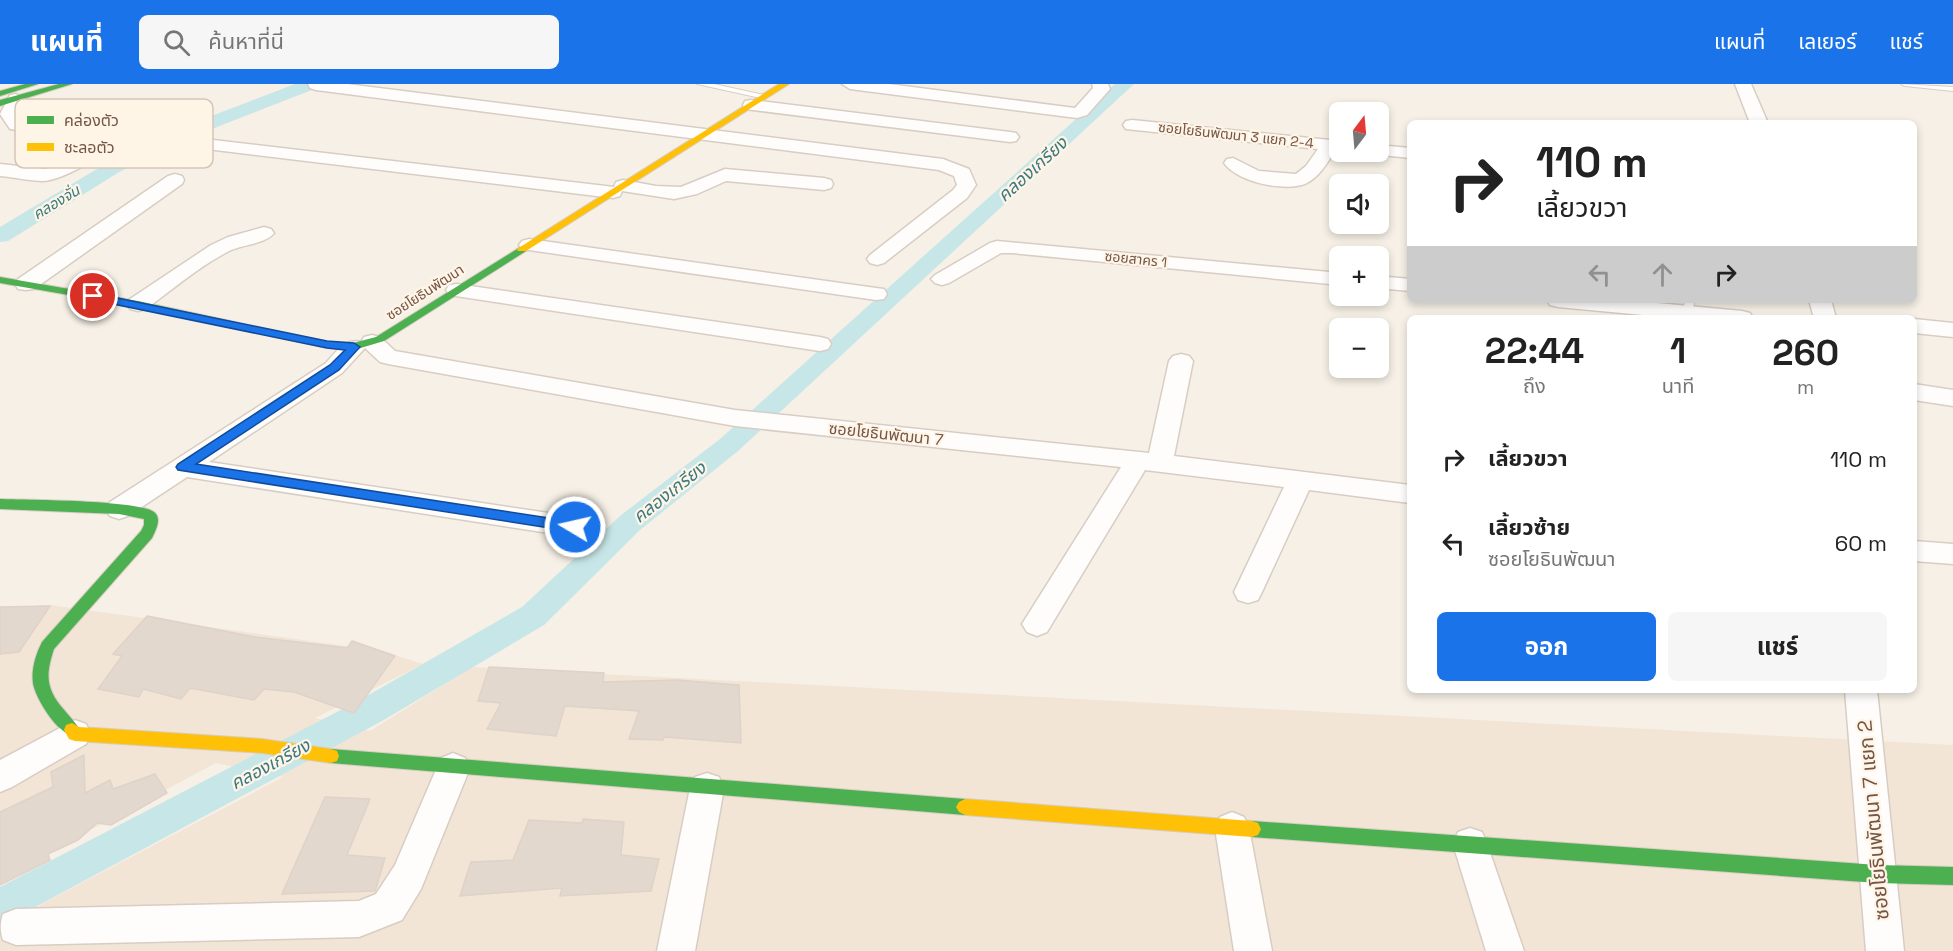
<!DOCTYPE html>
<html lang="th">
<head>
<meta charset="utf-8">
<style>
	:root { --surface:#fff; --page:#f6f6f6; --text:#222; --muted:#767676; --accent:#1a73e8 }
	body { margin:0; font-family:"Space Grotesk","Noto Sans Thai",sans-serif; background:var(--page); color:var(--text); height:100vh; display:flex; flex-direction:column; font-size:22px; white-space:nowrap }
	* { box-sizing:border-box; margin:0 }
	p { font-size:20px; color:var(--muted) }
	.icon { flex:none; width:33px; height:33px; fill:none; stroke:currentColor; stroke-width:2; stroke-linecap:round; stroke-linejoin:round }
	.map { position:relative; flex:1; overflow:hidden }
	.drawer { position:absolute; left:1407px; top:231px; width:510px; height:378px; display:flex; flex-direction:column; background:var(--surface); border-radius:9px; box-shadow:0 3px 9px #0003 }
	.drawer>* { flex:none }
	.hud { position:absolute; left:1407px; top:36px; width:510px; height:183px; border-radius:9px; box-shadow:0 3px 9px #0003; background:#fff; color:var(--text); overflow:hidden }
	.needle { width:39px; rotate:16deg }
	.controls { position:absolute; left:1329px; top:18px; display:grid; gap:12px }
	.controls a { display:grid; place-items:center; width:60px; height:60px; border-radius:9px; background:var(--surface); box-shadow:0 3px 9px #0003; font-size:30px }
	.pin { position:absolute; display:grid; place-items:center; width:51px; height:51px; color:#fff; margin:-26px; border:3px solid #fff; border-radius:50%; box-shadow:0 2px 6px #0007 }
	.me { position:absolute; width:66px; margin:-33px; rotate:279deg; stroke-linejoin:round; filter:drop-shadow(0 0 4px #0008) }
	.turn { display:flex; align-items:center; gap:21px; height:126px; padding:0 30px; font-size:27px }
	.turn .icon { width:78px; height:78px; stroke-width:2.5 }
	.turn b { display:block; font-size:42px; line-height:51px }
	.lanes { display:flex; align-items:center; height:57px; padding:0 30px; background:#0003; justify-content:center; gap:30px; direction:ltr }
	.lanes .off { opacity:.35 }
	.eta { display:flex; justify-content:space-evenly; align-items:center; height:102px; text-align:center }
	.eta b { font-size:36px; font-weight:700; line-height:42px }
	.action { display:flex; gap:12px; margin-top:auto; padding:12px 30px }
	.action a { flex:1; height:69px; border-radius:9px; background:var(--accent); color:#fff; font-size:24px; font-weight:700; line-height:69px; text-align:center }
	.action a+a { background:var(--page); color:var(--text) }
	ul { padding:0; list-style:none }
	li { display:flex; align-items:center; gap:18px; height:84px; padding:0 30px }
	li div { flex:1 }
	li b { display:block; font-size:22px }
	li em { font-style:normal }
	header { display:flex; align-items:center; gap:36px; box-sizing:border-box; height:84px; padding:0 30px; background:var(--accent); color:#fff }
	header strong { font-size:28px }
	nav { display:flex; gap:33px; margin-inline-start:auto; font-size:21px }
	.search { width:420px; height:54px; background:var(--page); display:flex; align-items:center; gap:15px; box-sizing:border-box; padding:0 21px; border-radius:9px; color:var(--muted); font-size:22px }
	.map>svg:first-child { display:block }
	.residential { fill:#f2e5d5 }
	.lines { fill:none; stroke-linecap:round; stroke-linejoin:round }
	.canal { fill:#c7e6e7; fill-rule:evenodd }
	.building { fill:#e3d8ce; stroke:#dfd2c8; stroke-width:1.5 }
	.lane-casing { stroke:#d8cdc4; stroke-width:2 }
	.street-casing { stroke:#d8cdc4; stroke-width:3 }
	.fast-casing { stroke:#d7ccc3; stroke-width:2 }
	.slow-casing { stroke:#d7ccc3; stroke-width:2 }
	.lane { fill:#fefdfb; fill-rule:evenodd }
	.street { fill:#fefdfb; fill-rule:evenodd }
	.fast { fill:#4caf50; fill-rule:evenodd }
	.slow { fill:#ffc107; fill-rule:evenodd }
	.route { fill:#1a73e8; stroke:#114b97; stroke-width:1.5 }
	.labels { text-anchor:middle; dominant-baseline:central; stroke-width:4.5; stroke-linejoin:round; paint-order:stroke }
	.far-street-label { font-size:14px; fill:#755546; stroke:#fff5e7 }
	.far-water-label { font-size:15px; font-style:italic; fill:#3b7983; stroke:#fff5e7 }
	.street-label { font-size:16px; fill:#755546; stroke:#fff5e7 }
	.water-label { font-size:18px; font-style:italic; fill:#3b7983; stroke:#fff5e7 }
	.near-street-label { font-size:20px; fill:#755546; stroke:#fff5e7 }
	.key { fill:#fff5e7; stroke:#d6c5b7; stroke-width:1.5 }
	.key-label { font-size:16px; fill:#755546 }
</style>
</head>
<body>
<header>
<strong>แผนที่</strong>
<div class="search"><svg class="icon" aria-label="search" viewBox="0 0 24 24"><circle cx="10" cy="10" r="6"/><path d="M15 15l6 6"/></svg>ค้นหาที่นี่</div>
<nav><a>แผนที่</a><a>เลเยอร์</a><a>แชร์</a></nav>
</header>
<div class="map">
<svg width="1953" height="867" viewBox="0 0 1953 867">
	<rect width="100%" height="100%" fill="#f6f0e6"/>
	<polygon class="residential" points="50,521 382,567 423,580 315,634 370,647 472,583 1953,661 1953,867 0,867 0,842 283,693 216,679 0,794 0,524"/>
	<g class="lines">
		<g class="canal">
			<polygon points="295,0 320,0 317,4 181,57 121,87 8,157 0,158 0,143 107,79 167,49"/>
			<polygon points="1115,0 1134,0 738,367 640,446 544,541 382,637 0,842 0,803 358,617 522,523 620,432 720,355"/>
		</g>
	</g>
	<g class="building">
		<polygon points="50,522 19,568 0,570 0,523"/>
		<polygon points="147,532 255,553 347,564 352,557 395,572 354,629 294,608 264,605 254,616 190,604 181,615 143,605 139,613 98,605 122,572 113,570"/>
		<polygon points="489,583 604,589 603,598 677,596 739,601 741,659 664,653 663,656 629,655 639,627 565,622 556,652 487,645 501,619 478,617"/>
		<polygon points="84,671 85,709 110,696 113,705 155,690 167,709 111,741 97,739 78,756 48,770 50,776 0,801 0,728 53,703 51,688"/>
		<polygon points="325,713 370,715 347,771 385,774 375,807 282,810"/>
		<polygon points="583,735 624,738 621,771 659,775 651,807 560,812 562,804 460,812 471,778 513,776 529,736 582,739"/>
	</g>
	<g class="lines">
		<defs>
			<g id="lane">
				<polygon points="697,0 714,0 769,12 765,15"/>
				<polygon points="1901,0 1953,3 1953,7 1905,2"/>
				<polygon points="1684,216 1694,216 1693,231 1685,231"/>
			</g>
			<g id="street">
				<polygon points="308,0 347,0 943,75 969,85 976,101 967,114 884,179 877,181 870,179 867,175 870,171 953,106 957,101 954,92 939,86 316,6 310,4"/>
				<polygon points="842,0 889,0 1075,24 1093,4 1092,0 1108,0 1110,5 1087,31 1077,34 850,5"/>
				<polygon points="1735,0 1751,0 1768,39 1750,39"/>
				<path d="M16 10 24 15 18 30 22 37C42 39 107 42 118 57 108 71 60 97 43 97 29 97 14 93 0 92V80L46 85 98 58 10 45 0 30 10 11Z"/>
				<polygon points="751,16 1010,48 1016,49 1019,53 1016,57 1010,58 745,25 743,21 745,17"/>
				<path d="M1132 36 1340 57V67H1335C1327 79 1320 92 1307 99 1287 109 1237 98 1224 79L1227 75 1233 74 1259 87 1296 90 1306 82 1318 65 1126 45 1123 41 1126 37Z"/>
				<polygon points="213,56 614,103 616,98 623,96 656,102 681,103 725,85 824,94 831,96 833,100 831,104 824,106 726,97 697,110 674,115 622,107 620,112 613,114 207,65 204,61 207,57"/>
				<polygon points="1378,61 1410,64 1410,74 1372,70 1370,68 1378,68"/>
				<polygon points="175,90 182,92 184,96 182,100 34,205 26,206 18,205 15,200 18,195 168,92"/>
				<path d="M264 143 271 145 274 149C267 159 243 161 231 166 201 181 173 205 146 225L138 227 130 225 127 220 130 215 211 161 228 153Z"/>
				<polygon points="529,155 876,204 884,205 887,210 884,215 876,216 522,165 519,161 522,157"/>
				<polygon points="997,157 1340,189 1340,201 1012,169 1001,169 949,199 942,201 935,199 931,195 935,191 990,159"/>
				<polygon points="1378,192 1410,195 1410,207 1378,204"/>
				<polygon points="457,200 820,253 828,255 831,260 828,265 820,267 449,211 446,206 449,201"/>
				<polygon points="1547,216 1625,216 1742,227 1750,229 1753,234 1675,234 1558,223 1550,221"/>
				<polygon points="1809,216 1831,216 1836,234 1814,234"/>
				<polygon points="1914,235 1953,239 1953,253 1914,249"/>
				<path d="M372 251 380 253 395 267 735 326 1149 369 1169 277 1173 272 1181 270 1189 272 1193 277 1174 372 1410 401V419L1309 406 1262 508 1258 516 1248 519 1238 516 1234 508 1284 403 1145 386 1047 548 1037 552 1027 548 1022 540 1121 383 735 342 388 280 380 278 365 264 342 289 209 378 575 433 585 436 589 443 585 450 575 453 187 393 128 432 119 435 110 432 106 425 110 418 326 279C336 268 345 254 361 258L364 253Z"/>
				<polygon points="1914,300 1953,306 1953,322 1914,316"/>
				<polygon points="1914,457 1953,460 1953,480 1914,477"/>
				<polygon points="1845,606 1877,606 1904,867 1866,867"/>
				<polygon points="75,636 86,640 91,650 86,660 12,703 0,708 0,676"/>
				<path d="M453 669 465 674 470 684 421 805 402 836 359 853 16 861 3 856C0 847 0 839 3 830L16 825 359 817 376 810 395 781 441 674Z"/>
				<polygon points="707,689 719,693 724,704 695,867 657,867 690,704 695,693"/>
				<polygon points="1232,728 1244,733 1249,744 1272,867 1234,867 1215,744 1220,733"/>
				<polygon points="1470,744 1482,748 1487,760 1524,867 1486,867 1453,760 1458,748"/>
			</g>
			<g id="fast">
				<polygon points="25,0 38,0 0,12 0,7"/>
				<polygon points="59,0 72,0 0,22 0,16"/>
				<polygon points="522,162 527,165 526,167 384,257 354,266 327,264 138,223 0,199 0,193 138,217 327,258 353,259 376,253"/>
				<path d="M0 415C26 416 138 416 154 428 162 434 156 446 152 454L54 565C45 592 46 606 65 627 70 633 76 639 80 646L78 651C61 657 35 614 33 599 31 585 36 570 42 558L141 447 144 441V435L119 430 0 425Z"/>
				<polygon points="331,665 965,715 971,718 974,723 971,728 965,731 331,679 325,677 323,672 325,667"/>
				<polygon points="1252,737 1878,781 1953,783 1953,801 1878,799 1252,753 1246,751 1243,745 1246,739"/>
			</g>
			<g id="slow">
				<polygon points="779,0 789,0 526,167 518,167 517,165"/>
				<polygon points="72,639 79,643 262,655 331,665 337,667 339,672 337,677 331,679 262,669 75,657 69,655 64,646 66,641"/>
				<polygon points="965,715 1252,737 1258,739 1261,745 1258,751 1252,753 965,731 959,728 956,723 959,718"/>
			</g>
		</defs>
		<use href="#lane" class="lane-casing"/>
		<use href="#street" class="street-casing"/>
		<use href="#fast" class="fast-casing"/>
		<use href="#slow" class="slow-casing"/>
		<use href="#lane" class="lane"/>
		<use href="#street" class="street"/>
		<use href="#fast" class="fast"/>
		<use href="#slow" class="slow"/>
	</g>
	<polygon class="route" points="93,209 327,257 354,259 360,263 339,286 196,380 575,438 582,443 575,448 178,386 176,383 178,380 330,281 345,266 327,264 89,215 88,212"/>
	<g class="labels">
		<g class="far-street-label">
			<text transform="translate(1236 51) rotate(6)">ซอยโยธินพัฒนา 3 แยก 2-4</text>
			<text transform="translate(1136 175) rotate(6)">ซอยสาคร 1</text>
			<text transform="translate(425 208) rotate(-33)">ซอยโยธินพัฒนา</text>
		</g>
		<g class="far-water-label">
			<text transform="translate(56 118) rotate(-31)">คลองจั่น</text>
		</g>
		<g class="street-label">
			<text transform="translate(886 350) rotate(6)">ซอยโยธินพัฒนา 7</text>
		</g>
		<g class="water-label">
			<text transform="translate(1032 85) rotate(-42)">คลองเกรียง</text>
			<text transform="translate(669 408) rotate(-38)">คลองเกรียง</text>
			<text transform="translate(270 680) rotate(-28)">คลองเกรียง</text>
		</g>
		<g class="near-street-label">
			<text transform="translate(1873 736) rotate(-95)">ซอยโยธินพัฒนา 7 แยก 2</text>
		</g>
	</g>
	<rect x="15" y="15" width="198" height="69" rx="9" class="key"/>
	<rect x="27" y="32" width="27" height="8" fill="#4caf50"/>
	<rect x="27" y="59" width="27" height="8" fill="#ffc107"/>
	<g class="key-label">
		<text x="64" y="42">คล่องตัว</text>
		<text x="64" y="69">ชะลอตัว</text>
	</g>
</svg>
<div class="controls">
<a><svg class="needle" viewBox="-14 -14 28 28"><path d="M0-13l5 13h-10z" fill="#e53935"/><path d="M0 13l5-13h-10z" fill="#767676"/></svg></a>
<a><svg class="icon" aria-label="sound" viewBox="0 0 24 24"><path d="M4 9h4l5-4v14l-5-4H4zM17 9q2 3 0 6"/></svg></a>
<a>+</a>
<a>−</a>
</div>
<div class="pin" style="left:93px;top:212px;background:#d93025"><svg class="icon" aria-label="arrive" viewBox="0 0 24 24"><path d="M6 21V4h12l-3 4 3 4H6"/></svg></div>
<svg class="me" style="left:575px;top:443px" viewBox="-20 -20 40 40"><circle r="17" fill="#1a73e8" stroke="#fff" stroke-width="3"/><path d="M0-11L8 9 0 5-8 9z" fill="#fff"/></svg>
<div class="hud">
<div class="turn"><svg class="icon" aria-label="right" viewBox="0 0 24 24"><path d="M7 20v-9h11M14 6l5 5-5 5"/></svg><div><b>110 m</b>เลี้ยวขวา</div></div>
<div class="lanes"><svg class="icon off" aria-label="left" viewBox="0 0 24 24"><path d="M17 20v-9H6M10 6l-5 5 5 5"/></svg><svg class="icon off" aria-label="ahead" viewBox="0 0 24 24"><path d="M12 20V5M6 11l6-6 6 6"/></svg><svg class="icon" aria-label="right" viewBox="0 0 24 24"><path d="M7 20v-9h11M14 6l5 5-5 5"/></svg></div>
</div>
<section class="drawer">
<div class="eta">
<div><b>22:44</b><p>ถึง</p></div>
<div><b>1</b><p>นาที</p></div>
<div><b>260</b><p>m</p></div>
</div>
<ul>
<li><svg class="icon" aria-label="right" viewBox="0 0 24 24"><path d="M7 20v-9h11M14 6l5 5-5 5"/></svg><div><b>เลี้ยวขวา</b></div><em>110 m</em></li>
<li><svg class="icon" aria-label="left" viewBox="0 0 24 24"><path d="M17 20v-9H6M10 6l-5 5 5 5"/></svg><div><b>เลี้ยวซ้าย</b><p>ซอยโยธินพัฒนา</p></div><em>60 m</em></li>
</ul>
<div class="action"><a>ออก</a><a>แชร์</a></div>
</section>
</div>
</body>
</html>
